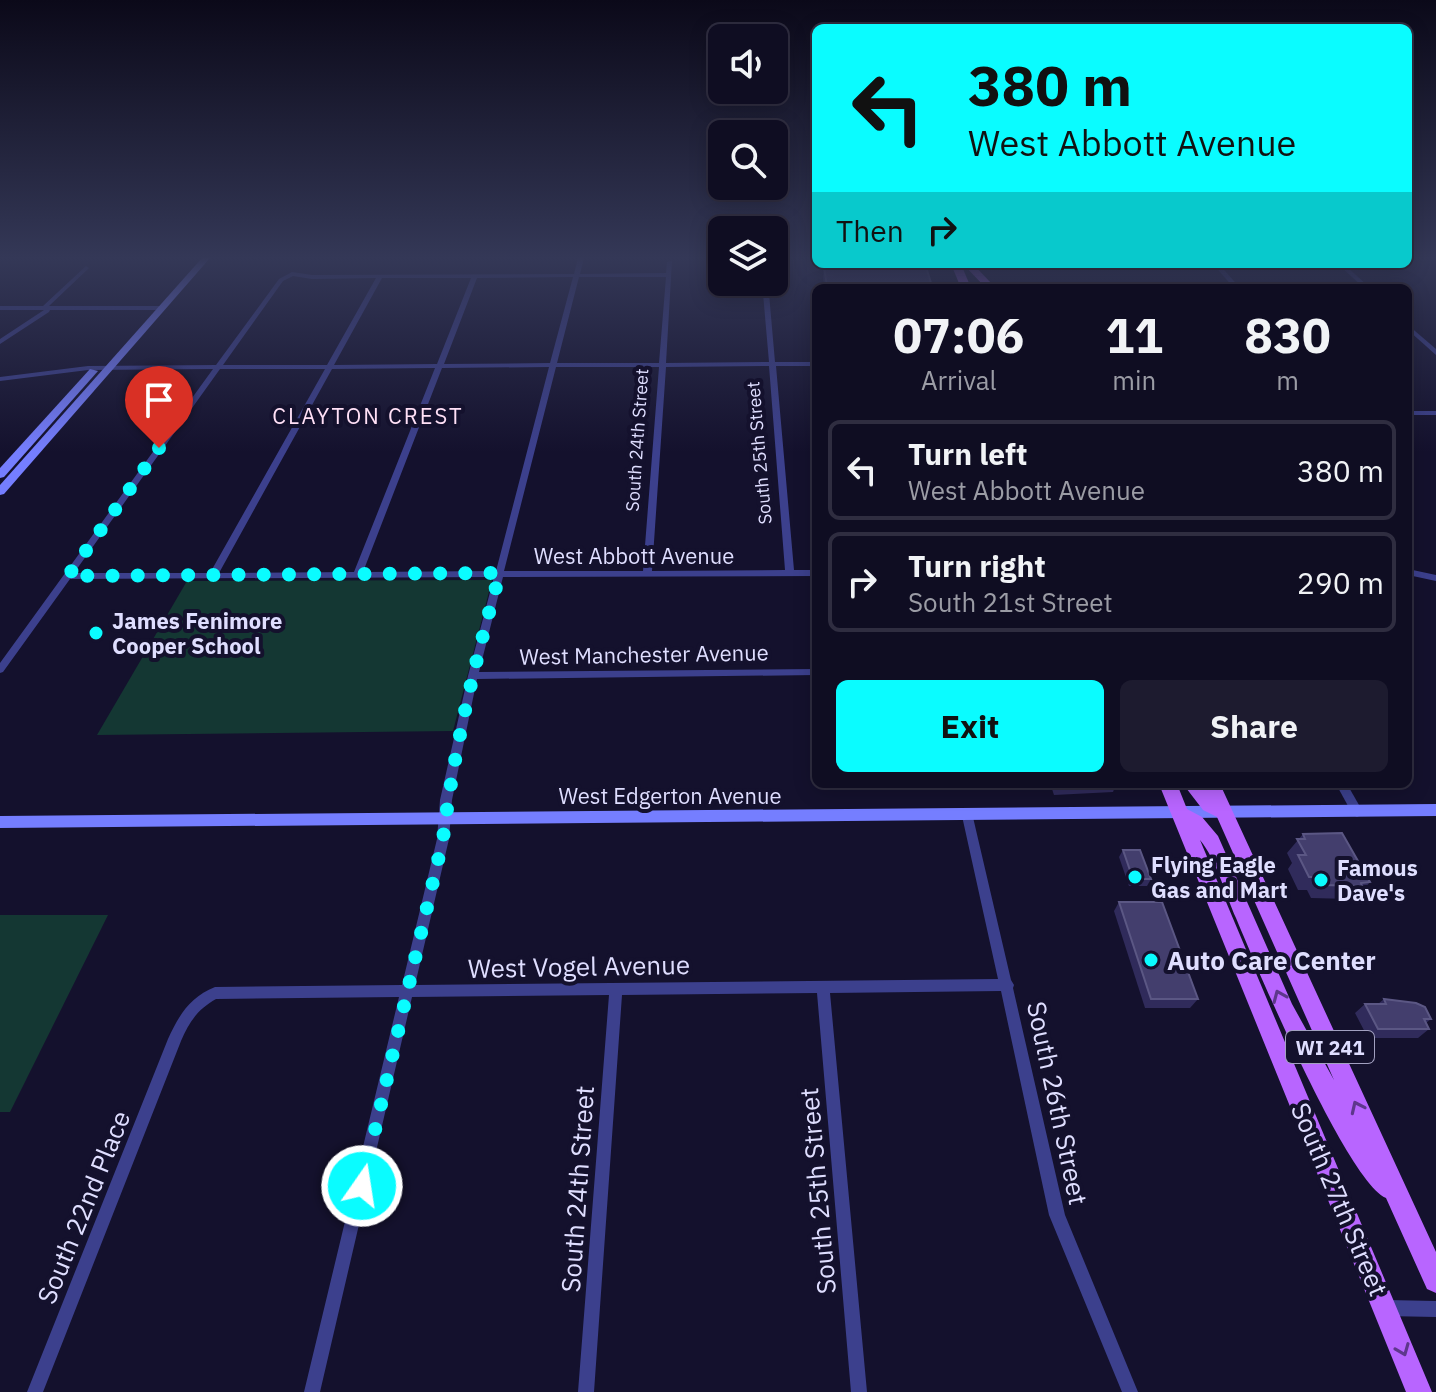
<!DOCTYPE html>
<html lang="en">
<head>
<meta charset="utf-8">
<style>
	:root { --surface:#0f0d22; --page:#1d1b2f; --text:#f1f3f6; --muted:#9b9ca5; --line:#2f2d40; --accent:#0afcff }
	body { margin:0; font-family:"IBM Plex Sans",sans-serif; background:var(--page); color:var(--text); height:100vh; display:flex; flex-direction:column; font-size:30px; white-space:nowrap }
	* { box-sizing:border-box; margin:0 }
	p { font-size:26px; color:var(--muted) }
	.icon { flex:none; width:44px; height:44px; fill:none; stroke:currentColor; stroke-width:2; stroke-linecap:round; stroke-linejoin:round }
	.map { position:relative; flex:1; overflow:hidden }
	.drawer { position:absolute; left:812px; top:284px; width:600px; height:504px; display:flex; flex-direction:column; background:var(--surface); border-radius:12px; box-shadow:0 4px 20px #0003,0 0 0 2px var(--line) }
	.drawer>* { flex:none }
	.guide { position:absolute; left:812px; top:24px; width:600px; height:244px; border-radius:12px; box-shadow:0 4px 20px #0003,0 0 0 2px var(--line); background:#0afcff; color:#111; overflow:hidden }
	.fabs { position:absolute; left:708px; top:24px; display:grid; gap:16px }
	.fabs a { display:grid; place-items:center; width:80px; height:80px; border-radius:12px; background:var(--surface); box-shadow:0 4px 20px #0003,0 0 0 2px var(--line); font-size:40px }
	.pin { position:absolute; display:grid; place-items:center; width:68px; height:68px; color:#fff; margin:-82px -34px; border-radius:50% 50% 50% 0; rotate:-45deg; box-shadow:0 0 8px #0007 }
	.pin .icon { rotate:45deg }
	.me { position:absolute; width:88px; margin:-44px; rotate:13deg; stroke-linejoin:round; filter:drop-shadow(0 0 6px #0008) }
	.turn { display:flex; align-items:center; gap:28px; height:168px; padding:0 24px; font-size:36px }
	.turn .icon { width:104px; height:104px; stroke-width:2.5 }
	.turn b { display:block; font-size:56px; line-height:68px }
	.then { display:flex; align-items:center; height:76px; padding:0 24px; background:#0003; gap:16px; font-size:30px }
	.eta { display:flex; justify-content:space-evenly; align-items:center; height:136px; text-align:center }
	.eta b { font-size:48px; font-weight:700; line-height:56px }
	.action { display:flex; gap:16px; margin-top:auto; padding:16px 24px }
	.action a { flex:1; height:92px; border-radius:12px; background:var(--accent); color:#111; font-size:32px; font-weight:700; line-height:92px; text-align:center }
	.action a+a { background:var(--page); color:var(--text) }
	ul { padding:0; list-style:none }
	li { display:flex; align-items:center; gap:24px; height:100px; margin:0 16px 12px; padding:0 8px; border:4px solid var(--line); border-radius:12px }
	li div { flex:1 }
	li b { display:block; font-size:30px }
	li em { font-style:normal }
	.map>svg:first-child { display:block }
	.green { fill:#143733 }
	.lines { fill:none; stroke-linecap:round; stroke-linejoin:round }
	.street { fill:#3c408d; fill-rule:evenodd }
	.secondary { fill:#757eff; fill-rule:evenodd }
	.primary { fill:#b865ff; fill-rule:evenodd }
	.wall { fill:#302b5b }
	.building { fill:#433e6d; stroke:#5b5784; stroke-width:2 }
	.oneway { stroke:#5e378c }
	.route { stroke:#0afcff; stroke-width:14; stroke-dasharray:0 25.2 }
	.poi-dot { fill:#0afcff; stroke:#14112d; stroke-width:3 }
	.labels { text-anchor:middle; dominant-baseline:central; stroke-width:8; stroke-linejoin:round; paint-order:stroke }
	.far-street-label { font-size:18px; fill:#dfdeff; stroke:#14112d }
	.shield { fill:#14112d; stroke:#a2a0c0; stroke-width:2 }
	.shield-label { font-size:20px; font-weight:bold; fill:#dfdeff }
	.far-quarter-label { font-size:22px; letter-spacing:2px; fill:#ffe0f6; stroke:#14112d }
	.street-label { font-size:22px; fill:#dfdeff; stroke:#14112d }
	.poi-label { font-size:22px; font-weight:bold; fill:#dfdeff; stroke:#14112d; text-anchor:start }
	.near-poi-label { font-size:26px; font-weight:bold; fill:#dfdeff; stroke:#14112d; text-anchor:start }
	.near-street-label { font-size:26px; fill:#dfdeff; stroke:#14112d }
</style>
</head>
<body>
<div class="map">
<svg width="1436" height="1392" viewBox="0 0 1436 1392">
	<rect width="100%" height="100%" fill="#14112d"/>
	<g class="green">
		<polygon points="492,580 453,731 97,735 187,581"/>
		<polygon points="0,915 108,915 10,1112 0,1112"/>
	</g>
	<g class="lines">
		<g class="street">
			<path d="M578 258H584L580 274 666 273 667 262 672 261 666 363 769 362 762 282H768L775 362H816V366H776L794 570H816V576L503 577 479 672 816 669V675L477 679 452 800 449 839 415 985 998 979 962 816 964 813 968 811 972 813 1011 980 1014 985 1013 988 1065 1215 1138 1392H1122L1049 1215 1001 991 830 993 867 1392H851L817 993 622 995 594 1392H578L609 995 412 997 320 1392H304L399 997 216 999C198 1009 189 1022 181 1041L43 1392H27L168 1039C179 1015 190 997 215 987L402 985 437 839 440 800 468 676 494 577 70 579 3 672 0 673V663L213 369 88 370 0 381V377L88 366 216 365 279 279 292 272 312 275 574 274ZM293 276 312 279 376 278 327 365H223L283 281ZM573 277 550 363 444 364 477 278ZM579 277H666L659 363H557ZM382 278H471L437 364 334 365ZM769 366 785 570 652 571 666 367ZM549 367 496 571 363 572 442 368ZM556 367H659L643 571H504ZM435 368 354 572 219 573 332 369ZM220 369H325L210 573H74Z"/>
			<polygon points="1213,264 1219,264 1240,288 1234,288"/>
			<polygon points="1338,264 1344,264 1370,288 1364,288"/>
			<polygon points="86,266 89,268 88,269 49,306 162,306 165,308 162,310 50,310 49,312 0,344 0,339 44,310 0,310 0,306 43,306"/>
			<polygon points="1408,325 1436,349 1436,355 1408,330"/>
			<rect x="1408" y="411" width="28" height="4"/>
			<polygon points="1408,569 1436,575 1436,581 1408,575"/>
			<polygon points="1336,784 1347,784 1363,812 1361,815 1357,817 1353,815"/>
			<polygon points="1386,1300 1436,1301 1436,1317 1386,1316 1380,1314 1378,1308 1380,1302"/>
		</g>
		<g class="secondary">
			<polygon points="202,258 210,258 4,494 0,495 0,485"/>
			<polygon points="90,369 98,371 4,477 0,478 0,468"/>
			<polygon points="1436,804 1436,816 0,828 0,816"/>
		</g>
		<g class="primary">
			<polygon points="951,264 961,264 971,288 961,288"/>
			<polygon points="963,264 973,264 992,284 992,288 986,288"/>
			<path d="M1159 784H1177L1187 809 1202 817 1218 836 1292 1004 1334 1080 1217 817 1203 810 1183 784H1220L1436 1252V1293L1427 1289 1386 1198C1347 1181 1256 966 1236 918 1226 896 1216 859 1200 840L1432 1392H1406Z"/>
		</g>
	</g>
	<g class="wall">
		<polygon points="824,267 932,286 932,288 825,288 823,279"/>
		<polygon points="1027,784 1116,784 1113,792 1054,795 1052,789 1029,789"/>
		<polygon points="1303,834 1370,882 1358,896 1353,896 1350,899 1311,898 1307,890 1298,890 1288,869 1292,863 1287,853"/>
		<polygon points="1123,850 1151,879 1147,886 1129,886 1119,857"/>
		<polygon points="1119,902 1198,999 1190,1008 1145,1008 1114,911"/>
		<polygon points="1384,999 1431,1019 1426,1023 1429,1029 1418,1038 1368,1038 1355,1013 1365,1004 1378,1004"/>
	</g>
	<g class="building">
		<polygon points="824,267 926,267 932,286 827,286"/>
		<polygon points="1342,833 1370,882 1361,883 1362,886 1322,885 1318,877 1309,877 1298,855 1306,855 1297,839 1305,839 1303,834"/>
		<polygon points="1123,850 1140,850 1151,879 1133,879"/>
		<polygon points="1119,902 1162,902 1198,999 1151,999"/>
		<polygon points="1384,999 1416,1003 1425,1007 1431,1019 1424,1019 1429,1029 1378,1029 1365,1004 1386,1004"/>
	</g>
	<defs><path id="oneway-chevron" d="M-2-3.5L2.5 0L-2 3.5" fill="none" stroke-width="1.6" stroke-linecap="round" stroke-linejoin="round" transform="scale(2)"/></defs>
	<g class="oneway">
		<use href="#oneway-chevron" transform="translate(1279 996) rotate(-113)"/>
		<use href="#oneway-chevron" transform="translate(1357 1107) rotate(-115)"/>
		<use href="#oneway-chevron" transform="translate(1403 1350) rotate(68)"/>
	</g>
	<linearGradient id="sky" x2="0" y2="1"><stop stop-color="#0b0919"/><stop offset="0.57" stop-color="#343857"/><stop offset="1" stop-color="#343857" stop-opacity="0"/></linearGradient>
	<rect width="1436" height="452" fill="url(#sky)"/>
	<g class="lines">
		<path class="route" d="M159 448 68 576 500 573C475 661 454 749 443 839L362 1186"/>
	</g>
	<g class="poi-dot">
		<circle cx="96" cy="633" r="8"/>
		<circle cx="1135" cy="877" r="8"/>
		<circle cx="1321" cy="880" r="8"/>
		<circle cx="1151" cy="960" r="8"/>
	</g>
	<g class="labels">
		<g class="far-street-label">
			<text transform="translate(637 440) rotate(-86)">South 24th Street</text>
			<text transform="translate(759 453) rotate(-95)">South 25th Street</text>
		</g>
		<rect class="shield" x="1286" y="1031" width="88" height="32" rx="6"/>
		<g class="shield-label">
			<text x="1330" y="1047">WI 241</text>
		</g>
		<g class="far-quarter-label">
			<text x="368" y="415">CLAYTON CREST</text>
		</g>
		<g class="street-label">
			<text x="634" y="555">West Abbott Avenue</text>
			<text transform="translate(644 654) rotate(-1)">West Manchester Avenue</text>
			<text x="670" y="795">West Edgerton Avenue</text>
		</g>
		<g class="poi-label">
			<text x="112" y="620">James Fenimore<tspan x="112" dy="25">Cooper School</tspan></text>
			<text x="1151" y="864">Flying Eagle<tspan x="1151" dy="25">Gas and Mart</tspan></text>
			<text x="1337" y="867">Famous<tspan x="1337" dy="25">Dave's</tspan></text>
		</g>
		<g class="near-poi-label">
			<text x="1167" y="960">Auto Care Center</text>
		</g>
		<g class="near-street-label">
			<text transform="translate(579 966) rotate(-1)">West Vogel Avenue</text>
			<text transform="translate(1058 1103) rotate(78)">South 26th Street</text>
			<text transform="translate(577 1189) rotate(-86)">South 24th Street</text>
			<text transform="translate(817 1191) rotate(-95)">South 25th Street</text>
			<text transform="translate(1340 1199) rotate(67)">South 27th Street</text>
			<text transform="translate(83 1207) rotate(-68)">South 22nd Place</text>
		</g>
	</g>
</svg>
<div class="fabs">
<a><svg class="icon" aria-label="sound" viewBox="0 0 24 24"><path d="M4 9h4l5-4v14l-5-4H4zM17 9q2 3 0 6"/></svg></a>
<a><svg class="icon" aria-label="search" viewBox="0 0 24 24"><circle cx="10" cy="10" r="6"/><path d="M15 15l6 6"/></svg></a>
<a><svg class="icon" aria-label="layers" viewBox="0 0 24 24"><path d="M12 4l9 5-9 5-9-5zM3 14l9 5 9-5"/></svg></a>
</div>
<div class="pin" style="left:159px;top:448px;background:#d93025"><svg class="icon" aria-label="arrive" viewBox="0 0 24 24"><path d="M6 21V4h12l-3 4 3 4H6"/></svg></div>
<svg class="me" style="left:362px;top:1186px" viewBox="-20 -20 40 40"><circle r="17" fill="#0afcff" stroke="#fff" stroke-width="3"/><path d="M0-11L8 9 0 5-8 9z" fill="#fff"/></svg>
<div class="guide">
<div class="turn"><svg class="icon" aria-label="left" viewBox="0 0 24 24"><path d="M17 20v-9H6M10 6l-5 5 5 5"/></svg><div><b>380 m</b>West Abbott Avenue</div></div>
<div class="then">Then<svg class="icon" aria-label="right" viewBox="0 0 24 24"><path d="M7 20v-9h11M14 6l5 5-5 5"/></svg></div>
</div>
<section class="drawer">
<div class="eta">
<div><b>07:06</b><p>Arrival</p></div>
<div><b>11</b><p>min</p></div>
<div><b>830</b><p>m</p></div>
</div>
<ul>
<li><svg class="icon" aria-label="left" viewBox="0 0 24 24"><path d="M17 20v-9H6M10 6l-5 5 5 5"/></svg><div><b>Turn left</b><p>West Abbott Avenue</p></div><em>380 m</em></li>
<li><svg class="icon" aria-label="right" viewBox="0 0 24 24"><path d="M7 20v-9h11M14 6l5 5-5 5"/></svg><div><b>Turn right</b><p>South 21st Street</p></div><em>290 m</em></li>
</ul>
<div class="action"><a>Exit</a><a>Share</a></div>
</section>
</div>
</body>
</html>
